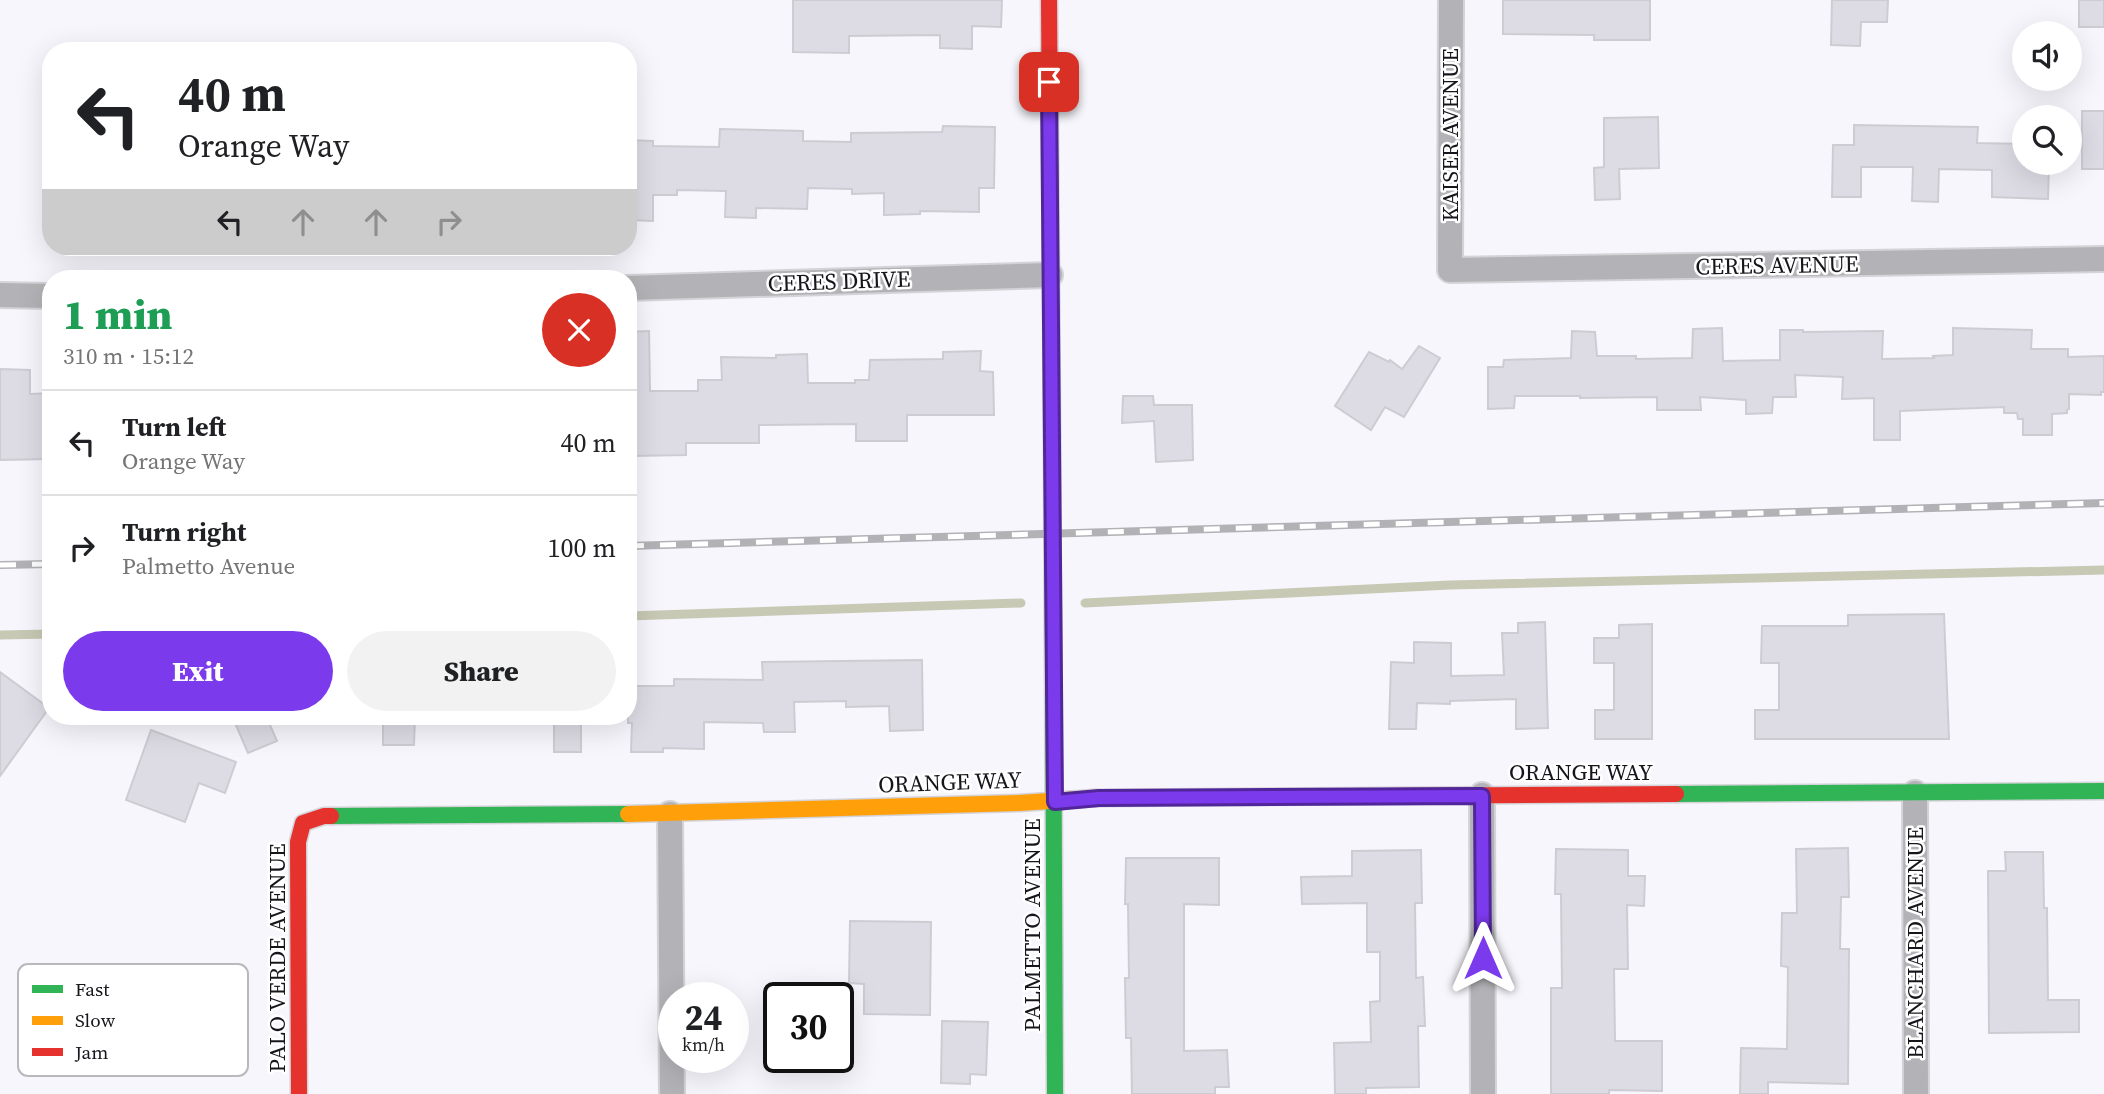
<!DOCTYPE html>
<html lang="en">
<head>
<meta charset="utf-8">
<style>
	:root { --surface:#fff; --page:#f2f2f2; --text:#202124; --muted:#757577; --line:#e0e0e0; --accent:#7c3aed }
	body { margin:0; font-family:"Source Serif 4",serif; background:var(--page); color:var(--text); height:100vh; display:flex; flex-direction:column; font-size:26px; white-space:nowrap }
	* { box-sizing:border-box; margin:0 }
	p { font-size:23px; color:var(--muted) }
	.icon { flex:none; width:38px; height:38px; fill:none; stroke:currentColor; stroke-width:2; stroke-linecap:round; stroke-linejoin:round }
	.map { position:relative; flex:1; overflow:hidden }
	.side { position:absolute; left:42px; top:270px; width:595px; height:455px; display:flex; flex-direction:column; background:var(--surface); border-radius:28px; box-shadow:0 7px 28px #0002 }
	.side>* { flex:none }
	.guide { position:absolute; left:42px; top:42px; width:595px; height:214px; border-radius:28px; box-shadow:0 7px 28px #0002; background:#fff; color:var(--text); overflow:hidden }
	.fabs { position:absolute; left:2012px; top:21px; display:grid; gap:14px }
	.fabs a { display:grid; place-items:center; width:70px; height:70px; border-radius:50%; background:var(--surface); box-shadow:0 7px 28px #0002; font-size:35px }
	.speed { position:absolute; left:658px; top:982px; display:flex; gap:14px; font-size:35px; font-weight:700; text-align:center }
	.speed>* { display:grid; place-content:center; width:91px; height:91px; border-radius:50%; background:var(--surface); box-shadow:0 7px 28px #0002; line-height:1 }
	.speed small { font-size:18px; font-weight:400 }
	.speed .limit { border:4px solid #111; border-radius:10px; background:#fff; color:#111 }
	.pin { position:absolute; display:grid; place-items:center; width:60px; height:60px; color:#fff; margin:-30px; border-radius:14px; box-shadow:0 4px 10px #0006 }
	.me { position:absolute; width:77px; margin:-38px; rotate:0deg; stroke-linejoin:round; filter:drop-shadow(0 0 5px #0008) }
	.turn { display:flex; align-items:center; gap:24px; height:147px; padding:0 21px; font-size:32px }
	.turn .icon { width:91px; height:91px; stroke-width:2.5 }
	.turn b { display:block; font-size:49px; line-height:60px }
	.lanes { display:flex; align-items:center; height:66px; padding:0 21px; background:#0003; justify-content:center; gap:35px; direction:ltr }
	.lanes .off { opacity:.35 }
	.round { display:grid; place-items:center; flex:none; width:74px; height:74px; border-radius:37px; background:var(--page) }
	.summary { display:flex; align-items:center; justify-content:space-between; height:119px; padding:0 21px }
	h1 { font-size:42px; font-weight:800; line-height:52px; color:#1e9e55 }
	.action { display:flex; gap:14px; margin-top:auto; padding:14px 21px }
	.action a { flex:1; height:80px; border-radius:42px; background:var(--accent); color:#fff; font-size:28px; font-weight:800; line-height:80px; text-align:center }
	.action a+a { background:var(--page); color:var(--text) }
	ul { padding:0; list-style:none }
	li { display:flex; align-items:center; gap:21px; height:105px; padding:0 21px; border-top:2px solid var(--line) }
	li div { flex:1 }
	li b { display:block; font-size:26px }
	li em { font-style:normal }
	.map>svg:first-child { display:block }
	.lines { fill:none; stroke-linecap:round; stroke-linejoin:round }
	.stream { stroke:#c7c9b4; stroke-width:9 }
	.building { fill:#dddce5; stroke:#cdccd2; stroke-width:2 }
	.street-casing { stroke:#d4d3d7; stroke-width:28 }
	.fast-casing { stroke:#d4d3d7; stroke-width:19 }
	.slow-casing { stroke:#d4d3d7; stroke-width:19 }
	.jam-casing { stroke:#d4d3d7; stroke-width:19 }
	.street { stroke:#b3b3b7; stroke-width:24 }
	.fast { stroke:#30b455; stroke-width:16 }
	.slow { stroke:#ff9f0a; stroke-width:16 }
	.jam { stroke:#e5322d; stroke-width:16 }
	.rail-casing { stroke:#b2b2b6; stroke-width:8 }
	.rail { stroke:#fff; stroke-width:5; stroke-dasharray:16; stroke-linecap:butt }
	.route-casing { stroke:#51269a; stroke-width:18 }
	.route { stroke:#7c3aed; stroke-width:12 }
	.labels { text-anchor:middle; dominant-baseline:central; stroke-width:5; stroke-linejoin:round; paint-order:stroke }
	.street-label { font-size:23px; fill:#16151b; stroke:#fff }
	.key { fill:#fff; stroke:#b9b9bb; stroke-width:2 }
	.key-label { font-size:19px; fill:#16151b }
</style>
</head>
<body>
<div class="map">
<svg width="2104" height="1094" viewBox="0 0 2104 1094">
	<rect width="100%" height="100%" fill="#f7f6fc"/>
	<g class="lines">
		<g class="stream">
			<polyline points="1085,603 1450,585 2104,570"/>
			<polyline points="628,616 1021,603"/>
			<polyline points="0,635 51,634"/>
		</g>
	</g>
	<g class="building">
		<polygon points="793,0 1002,0 1001,27 972,26 972,49 940,48 940,35 849,36 849,53 793,52"/>
		<polygon points="1503,0 1650,0 1650,40 1594,40 1594,35 1503,34"/>
		<polygon points="1832,0 1888,0 1887,22 1861,22 1860,46 1831,45"/>
		<rect x="2079" y="0" width="25" height="27"/>
		<rect x="2082" y="111" width="22" height="58"/>
		<polygon points="1658,117 1659,168 1619,169 1620,199 1595,200 1594,168 1604,167 1604,118"/>
		<polygon points="1854,125 1978,127 1977,143 2025,144 2025,163 2049,163 2048,199 1992,197 1992,170 1939,169 1938,202 1912,201 1913,167 1861,167 1861,197 1832,197 1833,145 1854,145"/>
		<polygon points="943,126 995,127 994,188 979,188 979,212 920,211 920,214 884,215 884,193 852,194 852,189 808,188 807,209 756,208 756,218 725,217 726,191 677,190 677,195 653,195 653,221 628,220 628,140 653,141 653,146 719,147 720,129 803,131 803,141 851,142 851,133 942,132"/>
		<polygon points="1722,328 1723,361 1780,360 1780,330 1803,330 1803,332 1883,331 1882,359 1934,358 1933,356 1953,355 1953,328 2032,330 2031,349 2068,349 2068,357 2104,356 2104,392 2101,392 2101,395 2069,394 2069,409 2067,410 2067,413 2052,414 2052,435 2023,435 2023,419 2018,419 2017,413 2004,413 2004,407 1900,411 1900,440 1874,440 1874,398 1842,399 1843,377 1795,375 1796,397 1773,397 1772,413 1746,414 1746,400 1700,397 1701,410 1657,410 1657,397 1580,398 1580,396 1515,396 1514,408 1488,409 1488,367 1503,367 1504,360 1571,358 1572,331 1595,332 1597,356 1636,356 1636,359 1692,358 1693,329"/>
		<polygon points="649,331 650,391 698,391 698,380 722,380 721,357 776,358 776,355 807,354 808,383 855,383 855,380 869,380 870,360 943,359 943,352 981,351 980,371 993,372 994,415 907,415 907,441 856,441 856,424 759,425 759,443 686,443 686,455 631,456 632,434 628,434 628,332"/>
		<polygon points="1419,346 1440,358 1404,417 1385,407 1371,430 1335,406 1369,352 1389,362 1390,360 1402,369"/>
		<polygon points="0,369 30,370 30,394 51,393 51,459 0,460"/>
		<polygon points="1123,396 1153,396 1154,405 1192,405 1193,460 1156,462 1154,421 1122,423"/>
		<polygon points="1944,614 1949,739 1755,739 1755,710 1779,710 1779,663 1761,663 1762,626 1848,626 1848,615"/>
		<polygon points="1545,622 1548,728 1516,729 1516,699 1450,701 1450,704 1417,703 1416,729 1389,729 1391,662 1414,663 1414,642 1451,643 1451,676 1504,675 1502,633 1518,633 1518,623"/>
		<polygon points="1652,624 1652,739 1595,739 1595,710 1614,710 1614,663 1594,663 1594,638 1619,638 1619,625"/>
		<polygon points="922,660 923,730 890,731 889,706 846,707 846,701 794,702 795,732 764,732 763,723 704,722 704,749 663,748 663,752 631,752 632,723 628,723 628,686 674,686 674,679 763,680 762,662"/>
		<polygon points="0,672 49,708 0,776"/>
		<polygon points="232,716 266,716 277,741 248,753"/>
		<polygon points="383,716 415,716 414,745 383,745"/>
		<rect x="554" y="716" width="27" height="36"/>
		<polygon points="151,730 236,762 225,793 199,783 185,822 126,800"/>
		<polygon points="1848,848 1849,897 1841,897 1840,949 1849,949 1848,1084 1768,1082 1768,1094 1740,1094 1741,1048 1787,1049 1788,967 1781,966 1782,913 1797,913 1796,849"/>
		<polygon points="1556,849 1628,850 1628,876 1645,876 1644,906 1627,905 1628,969 1614,969 1615,1041 1662,1041 1662,1091 1609,1090 1609,1094 1551,1094 1551,988 1562,988 1561,894 1555,894"/>
		<polygon points="1421,850 1422,903 1415,903 1416,978 1423,977 1425,1026 1418,1026 1419,1087 1366,1088 1366,1094 1335,1094 1334,1043 1371,1042 1370,1002 1380,1001 1380,952 1367,952 1367,903 1302,904 1301,877 1352,876 1352,851"/>
		<polygon points="2005,852 2043,852 2044,908 2047,908 2048,1000 2079,1000 2079,1032 1989,1033 1988,871 2006,871"/>
		<polygon points="1126,858 1219,858 1219,905 1184,904 1184,1051 1227,1050 1229,1087 1215,1087 1215,1094 1132,1094 1131,1038 1126,1038 1125,978 1129,978 1128,904 1125,904"/>
		<polygon points="850,921 931,922 930,1015 864,1014 864,984 849,983"/>
		<polygon points="942,1021 988,1022 986,1075 970,1074 970,1084 941,1083"/>
	</g>
	<g class="lines">
		<defs>
			<g id="street">
				<polyline points="1451,0 1450,270 2104,259"/>
				<polyline points="628,288 1050,275"/>
				<polyline points="0,295 51,296"/>
				<polyline points="1915,793 1916,1094"/>
				<polyline points="1482,795 1483,1094"/>
				<polyline points="670,814 672,1094"/>
			</g>
			<g id="fast">
				<polyline points="1052,436 1055,1094"/>
				<polyline points="1676,794 2104,791"/>
				<polyline points="331,816 628,814"/>
			</g>
			<polyline id="slow" points="628,814 1019,803 1095,798"/>
			<g id="jam">
				<polyline points="1049,0 1052,436"/>
				<polyline points="1095,798 1676,794"/>
				<polyline points="299,1094 298,842 303,823 324,816 331,816"/>
			</g>
		</defs>
		<use href="#street" class="street-casing"/>
		<use href="#fast" class="fast-casing"/>
		<use href="#slow" class="slow-casing"/>
		<use href="#jam" class="jam-casing"/>
		<use href="#street" class="street"/>
		<use href="#fast" class="fast"/>
		<use href="#slow" class="slow"/>
		<use href="#jam" class="jam"/>
		<defs>
			<g id="rail">
				<polyline points="628,546 2104,503"/>
				<polyline points="0,565 51,564"/>
			</g>
		</defs>
		<use href="#rail" class="rail-casing"/>
		<use href="#rail" class="rail"/>
	</g>
	<g class="lines">
		<defs>
			<polyline id="route" points="1049,82 1055,802 1099,798 1482,796 1483,958"/>
		</defs>
		<use href="#route" class="route-casing"/>
		<use href="#route" class="route"/>
	</g>
	<g class="labels">
		<g class="street-label">
			<text transform="translate(1450 135) rotate(-90)">KAISER AVENUE</text>
			<text transform="translate(1777 265) rotate(-1)">CERES AVENUE</text>
			<text transform="translate(839 281) rotate(-2)">CERES DRIVE</text>
			<text x="1581" y="772">ORANGE WAY</text>
			<text transform="translate(950 782) rotate(-2)">ORANGE WAY</text>
			<text transform="translate(1032 925) rotate(-90)">PALMETTO AVENUE</text>
			<text transform="translate(1915 943) rotate(-90)">BLANCHARD AVENUE</text>
			<text transform="translate(277 958) rotate(-90)">PALO VERDE AVENUE</text>
		</g>
	</g>
	<rect x="18" y="964" width="230" height="112" rx="10" class="key"/>
	<rect x="32" y="985" width="31" height="8" fill="#30b455"/>
	<rect x="32" y="1016" width="31" height="9" fill="#ff9f0a"/>
	<rect x="32" y="1048" width="31" height="8" fill="#e5322d"/>
	<g class="key-label">
		<text x="75" y="996">Fast</text>
		<text x="75" y="1027">Slow</text>
		<text x="75" y="1059">Jam</text>
	</g>
</svg>
<div class="fabs">
<a><svg class="icon" aria-label="sound" viewBox="0 0 24 24"><path d="M4 9h4l5-4v14l-5-4H4zM17 9q2 3 0 6"/></svg></a>
<a><svg class="icon" aria-label="search" viewBox="0 0 24 24"><circle cx="10" cy="10" r="6"/><path d="M15 15l6 6"/></svg></a>
</div>
<div class="speed"><div>24<small>km/h</small></div><div class="limit">30</div></div>
<div class="pin" style="left:1049px;top:82px;background:#d93025"><svg class="icon" aria-label="arrive" viewBox="0 0 24 24"><path d="M6 21V4h12l-3 4 3 4H6"/></svg></div>
<svg class="me" style="left:1483px;top:958px" viewBox="-20 -20 40 40"><path d="M0-17L14 15 0 8-14 15z" fill="#7c3aed" stroke="#fff" stroke-width="4"/></svg>
<div class="guide">
<div class="turn"><svg class="icon" aria-label="left" viewBox="0 0 24 24"><path d="M17 20v-9H6M10 6l-5 5 5 5"/></svg><div><b>40 m</b>Orange Way</div></div>
<div class="lanes"><svg class="icon" aria-label="left" viewBox="0 0 24 24"><path d="M17 20v-9H6M10 6l-5 5 5 5"/></svg><svg class="icon off" aria-label="ahead" viewBox="0 0 24 24"><path d="M12 20V5M6 11l6-6 6 6"/></svg><svg class="icon off" aria-label="ahead" viewBox="0 0 24 24"><path d="M12 20V5M6 11l6-6 6 6"/></svg><svg class="icon off" aria-label="right" viewBox="0 0 24 24"><path d="M7 20v-9h11M14 6l5 5-5 5"/></svg></div>
</div>
<section class="side">
<div class="summary"><div><h1>1 min</h1><p>310 m · 15:12</p></div><a class="round" style="background:#d93025;color:#fff"><svg class="icon" aria-label="close" viewBox="0 0 24 24"><path d="M6 6l12 12M18 6L6 18"/></svg></a></div>
<ul>
<li><svg class="icon" aria-label="left" viewBox="0 0 24 24"><path d="M17 20v-9H6M10 6l-5 5 5 5"/></svg><div><b>Turn left</b><p>Orange Way</p></div><em>40 m</em></li>
<li><svg class="icon" aria-label="right" viewBox="0 0 24 24"><path d="M7 20v-9h11M14 6l5 5-5 5"/></svg><div><b>Turn right</b><p>Palmetto Avenue</p></div><em>100 m</em></li>
</ul>
<div class="action"><a>Exit</a><a>Share</a></div>
</section>
</div>
</body>
</html>
